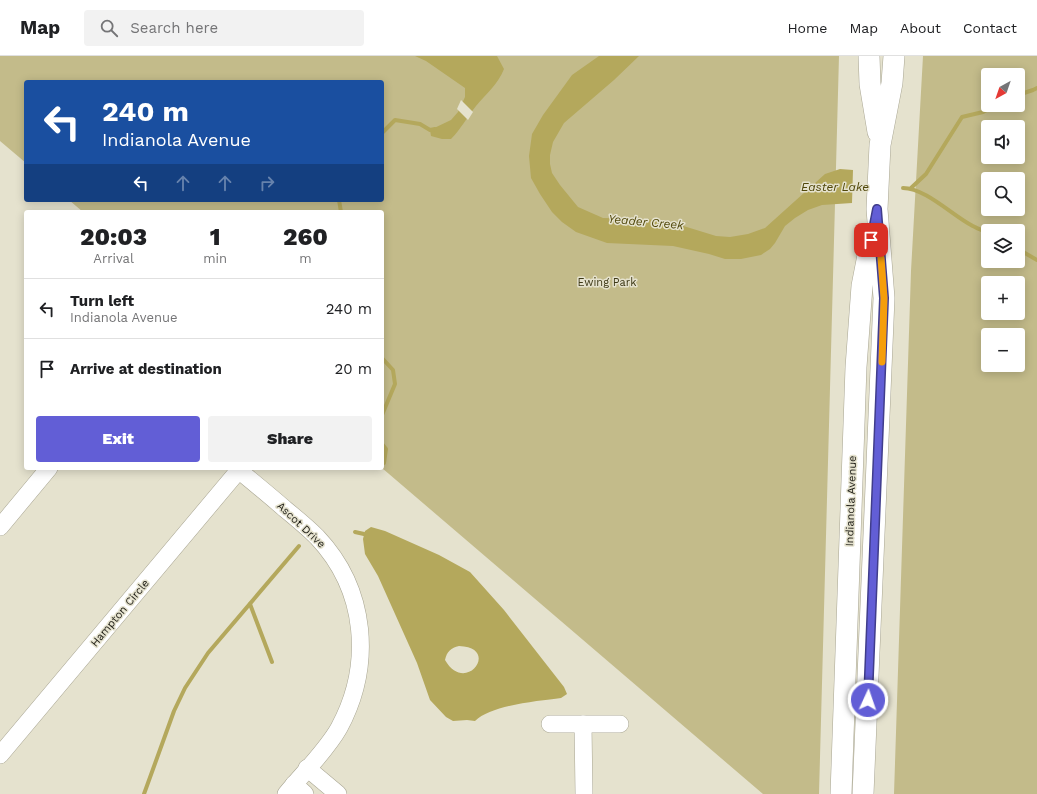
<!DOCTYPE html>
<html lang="en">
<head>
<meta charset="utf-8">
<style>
	:root { --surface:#fff; --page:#f2f2f2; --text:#202124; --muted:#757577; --line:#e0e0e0; --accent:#625ed6 }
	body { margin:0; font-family:"Work Sans",sans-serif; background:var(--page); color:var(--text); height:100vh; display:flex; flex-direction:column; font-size:15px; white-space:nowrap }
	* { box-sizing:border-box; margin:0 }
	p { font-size:13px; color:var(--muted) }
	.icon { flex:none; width:22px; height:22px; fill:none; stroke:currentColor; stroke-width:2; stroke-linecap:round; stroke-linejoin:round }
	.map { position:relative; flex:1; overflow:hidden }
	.side { position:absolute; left:24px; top:154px; width:360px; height:260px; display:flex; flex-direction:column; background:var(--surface); border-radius:4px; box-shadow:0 2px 10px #0003 }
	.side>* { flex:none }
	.banner { position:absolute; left:24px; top:24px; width:360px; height:122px; border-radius:4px; box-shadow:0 2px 10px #0003; background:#1a4fa0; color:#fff; overflow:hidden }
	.needle { width:26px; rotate:220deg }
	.controls { position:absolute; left:981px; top:12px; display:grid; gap:8px }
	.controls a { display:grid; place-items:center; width:44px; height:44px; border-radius:4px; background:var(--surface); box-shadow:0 2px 10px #0003; font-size:20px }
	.pin { position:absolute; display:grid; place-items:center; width:34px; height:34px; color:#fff; margin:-17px; border-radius:8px; box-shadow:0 2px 6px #0006 }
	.me { position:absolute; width:44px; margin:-22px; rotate:3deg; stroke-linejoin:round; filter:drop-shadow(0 0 3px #0008) }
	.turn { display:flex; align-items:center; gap:14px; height:84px; padding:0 12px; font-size:18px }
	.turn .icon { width:52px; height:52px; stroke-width:2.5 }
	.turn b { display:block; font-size:28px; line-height:34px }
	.lanes { display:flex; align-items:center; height:38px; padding:0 12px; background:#0003; justify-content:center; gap:20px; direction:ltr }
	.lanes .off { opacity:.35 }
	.eta { display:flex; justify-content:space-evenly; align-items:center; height:68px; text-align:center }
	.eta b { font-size:24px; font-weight:800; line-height:28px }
	.cta { display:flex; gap:8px; margin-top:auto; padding:8px 12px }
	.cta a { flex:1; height:46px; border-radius:4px; background:var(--accent); color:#fff; font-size:16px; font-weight:800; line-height:46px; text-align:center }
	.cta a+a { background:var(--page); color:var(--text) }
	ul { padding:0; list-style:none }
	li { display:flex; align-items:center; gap:12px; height:60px; padding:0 12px; border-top:1px solid var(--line) }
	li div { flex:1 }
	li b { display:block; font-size:15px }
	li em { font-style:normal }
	header { display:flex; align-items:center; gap:24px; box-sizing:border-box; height:56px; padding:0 20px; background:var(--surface); border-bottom:1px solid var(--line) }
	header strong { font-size:19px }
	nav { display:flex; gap:22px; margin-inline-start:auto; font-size:14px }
	.search { width:280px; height:36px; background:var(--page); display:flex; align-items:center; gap:10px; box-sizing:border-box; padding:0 14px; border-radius:4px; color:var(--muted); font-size:15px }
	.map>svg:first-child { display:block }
	.green { fill:#c3bb8a; fill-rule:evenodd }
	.water { fill:#b4a85c; fill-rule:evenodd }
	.pier { fill:#e5e2ce }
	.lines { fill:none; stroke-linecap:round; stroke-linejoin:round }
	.stream { stroke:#b4a85c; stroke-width:4 }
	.minor-casing { stroke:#a8a592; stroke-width:18 }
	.major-casing { stroke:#a8a592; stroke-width:22 }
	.minor { stroke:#fff; stroke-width:17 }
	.major { stroke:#fff; stroke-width:21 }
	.route-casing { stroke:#403d8b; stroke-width:10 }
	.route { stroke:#625ed6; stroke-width:7 }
	.slow { stroke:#f59e0b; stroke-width:7 }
	.labels { text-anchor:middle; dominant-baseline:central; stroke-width:3; stroke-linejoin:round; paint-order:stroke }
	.park-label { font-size:11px; fill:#3d3816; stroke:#e5e2ce }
	.street-label { font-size:11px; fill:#1d1c15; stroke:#e5e2ce }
	.water-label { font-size:12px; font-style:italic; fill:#504709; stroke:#e5e2ce }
</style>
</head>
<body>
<header>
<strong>Map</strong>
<div class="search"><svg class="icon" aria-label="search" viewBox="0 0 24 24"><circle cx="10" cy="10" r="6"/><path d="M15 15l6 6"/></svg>Search here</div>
<nav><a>Home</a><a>Map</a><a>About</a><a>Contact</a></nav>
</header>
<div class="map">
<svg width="1037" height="738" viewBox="0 0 1037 738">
	<rect width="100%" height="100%" fill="#e5e2ce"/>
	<g class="green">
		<polygon points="0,0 839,0 819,738 763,738 382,412 382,156 83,156 69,144 382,144 382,26 26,26 26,107 0,85"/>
		<path d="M923 0H1037V738H894L911 215ZM988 19H1018V49H988ZM988 71H1018V101H988ZM988 123H1018V153H988ZM988 175H1018V205H988ZM988 227H1018V257H988ZM988 279H1018V309H988Z"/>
	</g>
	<g class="water">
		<path d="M415 0H497L504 13C498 28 486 38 476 50 467 61 461 73 451 83H442L431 80 430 74 451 64 458 56 465 41V32L426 5Z"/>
		<polygon points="599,0 639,0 614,24 564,67 553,86 550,99 550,108 552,117 560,129 578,151 603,162 647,163 677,168 716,180 730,181 748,178 765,172 825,118 840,113 853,114 852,147 822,149 808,154 795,162 785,170 775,187 770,193 761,199 741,203 725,203 709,198 673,190 607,187 576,176 562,166 552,156 540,138 531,122 529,100 532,78 543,59 572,19"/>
		<path d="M371 471 385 475 439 499 470 516 504 554 564 631 567 638 561 642C538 645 491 649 475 665L467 664 453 665 446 661 430 644 417 607 378 520 365 498 363 483 365 475ZM459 590C501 591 466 640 445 604 447 595 451 592 459 590Z"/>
	</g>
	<polygon class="pier" points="461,44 473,56 468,64 457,53"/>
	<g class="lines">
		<g class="stream">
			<polyline points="1018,39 1033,34 1037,32"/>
			<polyline points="382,77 395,64 420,68 430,74 435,73"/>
			<path d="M903 132C925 132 952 159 971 169 976 172 982 174 988 177"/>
			<polyline points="911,132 926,118 962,61 983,56 990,52 1000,49"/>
			<polyline points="339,144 341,156"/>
			<polyline points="1018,193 1037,204"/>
			<polyline points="382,302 393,314 395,328 382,359"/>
			<polyline points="382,388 386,393 384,407"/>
			<polyline points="355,476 364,478"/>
			<polyline points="250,548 272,606"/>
			<polyline points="144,738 174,655 185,632 208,597 299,490"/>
		</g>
		<defs>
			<g id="minor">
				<path d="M236 412C253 426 269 439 285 453 296 462 307 471 317 481 367 534 373 609 339 672 326 695 303 717 286 738"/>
				<polyline points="0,471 49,412"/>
				<polyline points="550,668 620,668"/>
				<polyline points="583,668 584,738"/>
				<polyline points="0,699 239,414"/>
				<polyline points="307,712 338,738"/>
				<polyline points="294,728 305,738"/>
			</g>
			<g id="major">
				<polyline points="869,0 870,28 878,76"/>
				<polyline points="841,738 856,311 862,230 872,179"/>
				<polyline points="863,738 884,242 877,153 880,89 892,27 894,0"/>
			</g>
		</defs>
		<use href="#minor" class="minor-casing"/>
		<use href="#major" class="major-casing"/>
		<use href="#minor" class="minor"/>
		<use href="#major" class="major"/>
	</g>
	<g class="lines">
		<defs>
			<polyline id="route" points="868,644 884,242 877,153 871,184"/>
		</defs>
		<use href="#route" class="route-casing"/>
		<use href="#route" class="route"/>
		<polyline class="slow" points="881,202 884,242 882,306"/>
	</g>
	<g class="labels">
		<g class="park-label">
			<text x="607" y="226">Ewing Park</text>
		</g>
		<g class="street-label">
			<text transform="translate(851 445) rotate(-88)">Indianola Avenue</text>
			<text transform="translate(301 469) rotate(43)">Ascot Drive</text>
			<text transform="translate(120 557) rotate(-50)">Hampton Circle</text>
		</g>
		<g class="water-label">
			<text x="835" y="131">Easter Lake</text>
			<text transform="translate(646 166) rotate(5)">Yeader Creek</text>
		</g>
	</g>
</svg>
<div class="controls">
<a><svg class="needle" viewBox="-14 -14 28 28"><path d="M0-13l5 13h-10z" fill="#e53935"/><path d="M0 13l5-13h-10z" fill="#757577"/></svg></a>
<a><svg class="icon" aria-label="sound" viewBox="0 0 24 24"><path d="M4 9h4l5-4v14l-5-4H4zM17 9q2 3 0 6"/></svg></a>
<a><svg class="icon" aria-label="search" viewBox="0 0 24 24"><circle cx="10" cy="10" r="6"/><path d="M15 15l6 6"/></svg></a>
<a><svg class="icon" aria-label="layers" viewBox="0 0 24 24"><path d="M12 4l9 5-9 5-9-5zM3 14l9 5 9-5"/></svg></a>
<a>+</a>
<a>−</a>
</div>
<div class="pin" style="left:871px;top:184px;background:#d93025"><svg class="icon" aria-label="arrive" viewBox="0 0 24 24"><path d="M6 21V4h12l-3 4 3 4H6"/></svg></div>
<svg class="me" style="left:868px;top:644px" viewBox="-20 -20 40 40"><circle r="17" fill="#625ed6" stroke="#fff" stroke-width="3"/><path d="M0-11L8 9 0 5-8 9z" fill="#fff"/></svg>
<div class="banner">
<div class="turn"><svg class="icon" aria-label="left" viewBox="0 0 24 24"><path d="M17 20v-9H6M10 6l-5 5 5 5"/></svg><div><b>240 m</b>Indianola Avenue</div></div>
<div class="lanes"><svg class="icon" aria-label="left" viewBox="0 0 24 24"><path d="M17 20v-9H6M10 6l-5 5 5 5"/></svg><svg class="icon off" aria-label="ahead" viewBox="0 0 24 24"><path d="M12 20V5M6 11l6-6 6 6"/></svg><svg class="icon off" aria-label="ahead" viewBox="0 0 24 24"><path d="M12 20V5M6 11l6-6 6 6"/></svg><svg class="icon off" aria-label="right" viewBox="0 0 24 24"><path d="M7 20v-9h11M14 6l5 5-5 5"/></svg></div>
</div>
<section class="side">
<div class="eta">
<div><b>20:03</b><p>Arrival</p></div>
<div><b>1</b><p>min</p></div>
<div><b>260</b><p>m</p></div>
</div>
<ul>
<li><svg class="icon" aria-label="left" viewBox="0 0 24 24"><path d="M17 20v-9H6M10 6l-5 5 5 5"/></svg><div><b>Turn left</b><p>Indianola Avenue</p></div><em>240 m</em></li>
<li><svg class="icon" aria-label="arrive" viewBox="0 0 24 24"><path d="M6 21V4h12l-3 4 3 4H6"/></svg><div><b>Arrive at destination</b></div><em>20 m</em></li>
</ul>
<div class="cta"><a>Exit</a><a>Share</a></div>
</section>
</div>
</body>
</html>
